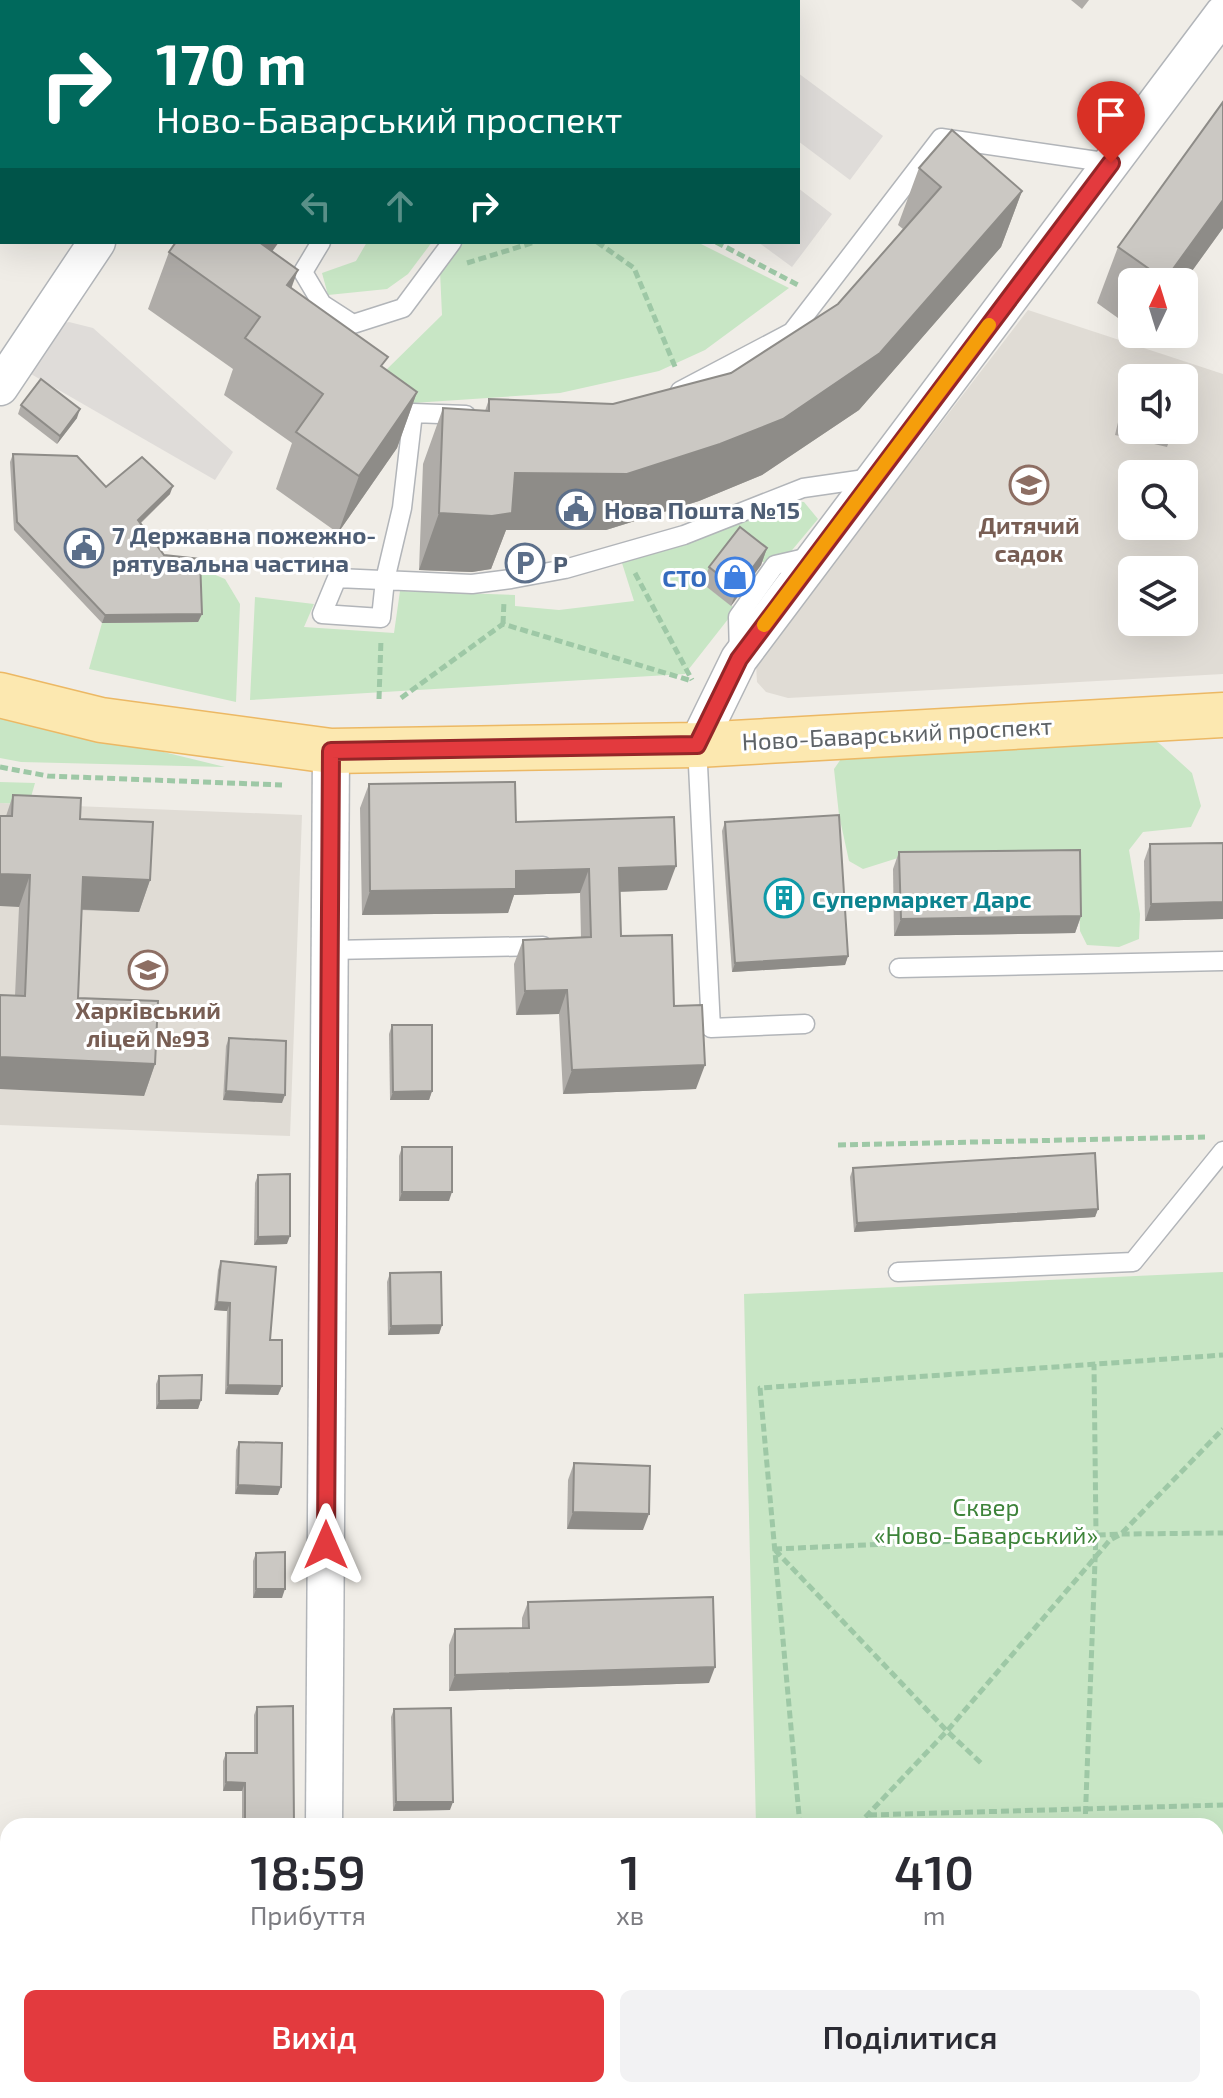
<!DOCTYPE html>
<html lang="uk">
<head>
<meta charset="utf-8">
<style>
	:root { --surface:#fff; --page:#f2f2f3; --text:#2b2b33; --muted:#7c7c81; --accent:#e33a3e }
	body { margin:0; font-family:"Exo 2",sans-serif; background:var(--page); color:var(--text); height:100vh; display:flex; flex-direction:column; font-size:30px; white-space:nowrap }
	* { box-sizing:border-box; margin:0 }
	p { font-size:26px; color:var(--muted) }
	.icon { flex:none; width:44px; height:44px; fill:none; stroke:currentColor; stroke-width:2; stroke-linecap:round; stroke-linejoin:round }
	.map { position:relative; flex:1; overflow:hidden }
	.side { position:absolute; left:0px; top:1818px; width:1224px; height:280px; display:flex; flex-direction:column; background:var(--surface); border-radius:24px 24px 0 0; box-shadow:0 8px 32px #0002 }
	.side>* { flex:none }
	.guide { position:absolute; left:0px; top:0px; width:800px; height:244px; box-shadow:0 8px 32px #0002; background:#00695c; color:#fff; overflow:hidden }
	.needle { width:52px; rotate:4deg }
	.buttons { position:absolute; left:1118px; top:268px; display:grid; gap:16px }
	.buttons a { display:grid; place-items:center; width:80px; height:80px; border-radius:12px; background:var(--surface); box-shadow:0 8px 32px #0002; font-size:40px }
	.pin { position:absolute; display:grid; place-items:center; width:68px; height:68px; color:#fff; margin:-82px -34px; border-radius:50% 50% 50% 0; rotate:-45deg; box-shadow:0 0 8px #0007 }
	.pin .icon { rotate:45deg }
	.me { position:absolute; width:88px; margin:-44px; rotate:0deg; stroke-linejoin:round; filter:drop-shadow(0 0 6px #0008) }
	.turn { display:flex; align-items:center; gap:28px; height:168px; padding:0 24px; font-size:36px }
	.turn .icon { width:104px; height:104px; stroke-width:2.5 }
	.turn b { display:block; font-size:56px; line-height:68px }
	.lanes { display:flex; align-items:center; height:76px; padding:0 24px; background:#0003; justify-content:center; gap:40px; direction:ltr }
	.lanes .off { opacity:.35 }
	.eta { display:flex; justify-content:space-evenly; align-items:center; height:136px; text-align:center }
	.eta b { font-size:48px; font-weight:600; line-height:56px }
	.button { display:flex; gap:16px; margin-top:auto; padding:16px 24px }
	.button a { flex:1; height:92px; border-radius:12px; background:var(--accent); color:#fff; font-size:32px; font-weight:600; line-height:92px; text-align:center }
	.button a+a { background:var(--page); color:var(--text) }
	.map>svg:first-child { display:block }
	.industrial { fill:#dfdcd9 }
	.education { fill:#e0dcd5; fill-rule:evenodd }
	.green { fill:#c8e6c5 }
	.lines { fill:none; stroke-linecap:round; stroke-linejoin:round }
	.lane-casing { stroke:#b2b5b9; stroke-width:21 }
	.street-casing { stroke:#b2b5b9; stroke-width:39 }
	.primary-casing { stroke:#ecb864; stroke-width:47 }
	.path { stroke:#9ec8a6; stroke-width:5; stroke-dasharray:8 4; stroke-linecap:butt }
	.lane { stroke:#fff; stroke-width:18 }
	.street { stroke:#fff; stroke-width:36 }
	.primary { stroke:#fce8b0; stroke-width:44 }
	.wall { fill:#afaca8 }
	.shaded-wall { fill:#8e8c88 }
	.building { fill:#cbc8c3; stroke:#8e8c88; stroke-width:2 }
	.route-casing { stroke:#942628; stroke-width:20 }
	.route { stroke:#e33a3e; stroke-width:14 }
	.slow { stroke:#f59e0b; stroke-width:14 }
	.labels { text-anchor:middle; dominant-baseline:central; stroke-width:6; stroke-linejoin:round; paint-order:stroke }
	.service-label { font-size:24px; font-weight:bold; fill:#4e5e75; stroke:#fff; text-anchor:start }
	.education-label { font-size:24px; font-weight:bold; fill:#785e54; stroke:#fff }
	.shop-label { font-size:24px; font-weight:bold; fill:#366cbe; stroke:#fff; text-anchor:end }
	.street-label { font-size:24px; fill:#5e6367; stroke:#fff }
	.culture-label { font-size:24px; font-weight:bold; fill:#0d838f; stroke:#fff; text-anchor:start }
	.park-label { font-size:24px; fill:#3d8339; stroke:#fff }
</style>
</head>
<body>
<div class="map">
<svg width="1223" height="2098" viewBox="0 0 1223 2098">
	<rect width="100%" height="100%" fill="#f0ede7"/>
	<g class="industrial">
		<polygon points="798,73 883,136 850,180 798,141"/>
		<polygon points="798,188 832,214 792,267 758,242 798,242"/>
		<polygon points="69,322 93,328 233,452 215,480 24,370 55,326"/>
	</g>
	<g class="education">
		<path d="M1028 310 1223 374V674L788 698 766 692 757 682 756 664ZM1132 378H1184V430H1132ZM1132 474H1184V526H1132ZM1132 570H1184V622H1132Z"/>
		<polygon points="0,803 302,815 290,1136 0,1125"/>
	</g>
	<g class="green">
		<polygon points="367,242 432,242 408,274 387,289 328,295 322,273 356,261"/>
		<polygon points="464,242 697,242 789,288 705,350 659,371 560,393 413,403 383,373 442,315 440,271"/>
		<polygon points="786,501 804,502 818,519 788,555 769,566 735,544 703,584 736,609 685,674 250,700 255,597 314,604 304,627 394,633 400,591 515,595 515,606 559,610 634,601 622,563"/>
		<polygon points="197,567 225,579 240,604 236,702 89,669 102,623 198,622"/>
		<polygon points="0,712 225,767 21,762 0,758"/>
		<polygon points="1134,728 1160,744 1192,773 1201,806 1191,827 1143,832 1129,850 1140,914 1139,939 1119,947 1087,945 1080,931 1078,866 1066,857 920,851 863,869 849,861 839,815 834,769 852,743"/>
		<polygon points="0,782 35,783 29,804 0,803"/>
		<polygon points="1223,1272 1223,1912 1216,1912 1216,1826 756,1826 744,1294"/>
	</g>
	<g class="lines">
		<defs>
			<g id="lane">
				<polyline points="496,2 497,0"/>
				<polyline points="321,242 303,272 322,304 353,324 403,308 452,242"/>
				<polyline points="680,391 792,332 941,138 1111,163"/>
				<polyline points="466,415 413,413 402,508 385,580 381,618 322,614 337,578 472,584 511,579 565,569 684,535 803,488 872,478"/>
				<polyline points="739,655 738,617 775,565 814,556"/>
				<polyline points="697,745 711,1028 805,1024"/>
				<polyline points="330,950 543,946"/>
				<polyline points="899,968 1223,961"/>
				<polyline points="898,1272 1133,1262 1223,1151"/>
			</g>
			<g id="street">
				<polyline points="280,2 282,0"/>
				<polyline points="0,387 97,242"/>
				<polyline points="697,745 739,659 1223,14"/>
				<polyline points="324,1826 331,751"/>
				<polyline points="1216,1930 1223,1929"/>
				<polyline points="307,2098 308,2090"/>
			</g>
			<polyline id="primary" points="0,695 101,720 331,751 697,745 1223,715"/>
		</defs>
		<use href="#lane" class="lane-casing"/>
		<use href="#street" class="street-casing"/>
		<use href="#primary" class="primary-casing"/>
		<g class="path">
			<polyline points="597,242 634,268 676,369"/>
			<polyline points="716,242 800,286"/>
			<polyline points="467,263 535,242"/>
			<polyline points="635,573 692,680"/>
			<polyline points="503,624 504,601"/>
			<polyline points="401,698 503,624 692,681"/>
			<polyline points="379,699 381,639"/>
			<polyline points="0,767 48,776 282,785"/>
			<polyline points="838,1145 1205,1137"/>
			<polyline points="774,1549 1121,1534 1223,1533"/>
			<polyline points="775,1550 947,1731 982,1764"/>
			<polyline points="869,1815 1223,1805"/>
			<polyline points="800,1826 760,1388 1223,1355"/>
			<polyline points="857,1826 947,1731 1110,1540 1121,1534 1223,1429"/>
			<polyline points="1085,1826 1096,1535 1094,1364"/>
			<polyline points="1216,1884 1223,1884"/>
		</g>
		<use href="#lane" class="lane"/>
		<use href="#street" class="street"/>
		<use href="#primary" class="primary"/>
	</g>
	<g class="wall">
		<polygon points="1071,0 1089,0 1082,9"/>
		<polygon points="919,168 1022,191 1001,247 859,410 762,475 699,501 606,530 506,530 491,569 472,572 419,570 423,464 443,408 485,411 489,399 613,404 731,373 838,304 903,229 898,225"/>
		<polygon points="1223,228 1184,282 1132,282 1132,328 1097,303 1118,247"/>
		<polygon points="169,252 272,252 291,288 384,368 417,392 397,448 338,533 276,489 292,443 224,395 233,369 148,309"/>
		<polygon points="1129,384 1132,384 1132,430 1173,430 1167,447 1115,435 1123,401"/>
		<polygon points="21,405 77,418 57,444 18,414"/>
		<polygon points="13,454 106,487 170,494 141,523 202,614 198,622 102,623 14,530 10,462"/>
		<polygon points="767,548 761,565 731,606 703,584 709,567"/>
		<polygon points="369,784 516,822 667,890 619,892 621,936 674,1006 696,1089 563,1094 559,1014 516,1015 514,964 523,940 581,938 580,893 514,895 508,913 362,915 360,808"/>
		<polygon points="13,795 80,819 150,880 139,912 81,910 78,998 155,1064 144,1096 15,996 19,907 6,816"/>
		<polygon points="725,822 848,956 845,965 732,972 722,831"/>
		<polygon points="1223,843 1223,919 1145,921 1144,861 1150,844"/>
		<polygon points="899,852 1081,916 1075,933 894,936 893,869"/>
		<polygon points="392,1025 432,1091 429,1100 390,1100 389,1034"/>
		<polygon points="229,1038 282,1103 223,1100 226,1046"/>
		<polygon points="402,1147 449,1201 399,1201 399,1156"/>
		<polygon points="853,1168 1098,1209 1095,1217 854,1232 850,1177"/>
		<polygon points="258,1175 287,1244 254,1245 255,1183"/>
		<polygon points="221,1261 270,1340 282,1386 278,1395 225,1394 227,1311 214,1310 218,1270"/>
		<polygon points="390,1273 442,1325 439,1334 388,1335 387,1282"/>
		<polygon points="159,1376 201,1400 198,1409 156,1409 156,1384"/>
		<polygon points="239,1442 278,1495 235,1494 236,1450"/>
		<polygon points="574,1463 643,1530 567,1529 568,1480"/>
		<polygon points="256,1553 282,1598 253,1598 253,1561"/>
		<polygon points="528,1602 709,1683 449,1691 449,1645 455,1629 522,1628 522,1618"/>
		<polygon points="257,1707 294,1826 242,1826 242,1791 223,1791 223,1761 226,1753 254,1753 254,1715"/>
		<polygon points="394,1709 450,1810 393,1811 391,1717"/>
		<polygon points="746,2090 766,2090 764,2095"/>
	</g>
	<g class="shaded-wall">
		<polygon points="432,0 452,0 450,2 430,2"/>
		<polygon points="1022,191 1001,247 859,410 762,475 699,501 606,530 506,530 491,569 472,572 419,570 439,513 515,473 627,474"/>
		<polygon points="1223,200 1223,228 1184,282 1164,282"/>
		<polygon points="259,242 279,242 238,299"/>
		<polygon points="298,270 277,327 287,285"/>
		<polygon points="417,392 397,448 338,533 359,476"/>
		<polygon points="80,409 77,418 57,444 60,436"/>
		<polygon points="173,486 170,494 135,528 138,520"/>
		<polygon points="767,548 761,565 731,606 737,589"/>
		<polygon points="202,614 198,622 102,623 105,615"/>
		<polygon points="676,866 667,890 610,892 619,868"/>
		<polygon points="589,869 580,893 514,895 508,913 362,915 370,891 516,871"/>
		<polygon points="0,874 30,875 19,907 0,906"/>
		<polygon points="83,877 150,880 139,912 71,909"/>
		<polygon points="1223,902 1223,919 1145,921 1151,904"/>
		<polygon points="1081,916 1075,933 894,936 901,919"/>
		<polygon points="848,956 845,965 732,972 735,963"/>
		<polygon points="567,990 559,1014 516,1015 525,991"/>
		<polygon points="0,1057 155,1064 144,1096 0,1089"/>
		<polygon points="705,1065 696,1089 563,1094 572,1070"/>
		<polygon points="226,1091 285,1095 282,1103 223,1100"/>
		<polygon points="432,1091 429,1100 390,1100 393,1092"/>
		<polygon points="402,1192 452,1192 449,1201 399,1201"/>
		<polygon points="1098,1209 1095,1217 854,1232 857,1223"/>
		<polygon points="290,1236 287,1244 254,1245 258,1237"/>
		<polygon points="217,1302 230,1303 227,1311 214,1310"/>
		<polygon points="442,1325 439,1334 388,1335 391,1326"/>
		<polygon points="228,1385 282,1386 278,1395 225,1394"/>
		<polygon points="201,1400 198,1409 156,1409 159,1401"/>
		<polygon points="238,1485 281,1487 278,1495 235,1494"/>
		<polygon points="573,1512 649,1514 643,1530 567,1529"/>
		<polygon points="256,1589 285,1589 282,1598 253,1598"/>
		<polygon points="715,1667 709,1683 449,1691 455,1675"/>
		<polygon points="226,1782 245,1783 242,1791 223,1791"/>
		<polygon points="396,1802 453,1802 450,1810 393,1811"/>
		<polygon points="142,2090 200,2090 197,2098 142,2092"/>
		<polygon points="611,2091 645,2095 644,2098 608,2098"/>
	</g>
	<g class="building">
		<polygon points="349,0 432,0 430,2 347,2"/>
		<polygon points="1223,102 1223,200 1165,280 1118,247"/>
		<polygon points="0,122 2,124 2,173 0,176"/>
		<polygon points="952,130 1022,191 880,353 783,419 720,444 627,474 515,473 512,513 492,516 439,513 443,408 489,411 489,399 613,404 731,373 838,304 941,187 919,168"/>
		<polygon points="176,242 259,242 298,270 287,285 388,357 381,366 417,392 359,476 296,432 323,394 245,338 260,317 169,252"/>
		<polygon points="41,379 80,409 60,436 21,405"/>
		<polygon points="1129,384 1132,384 1132,421 1121,419"/>
		<polygon points="13,454 77,456 106,487 142,457 173,486 138,520 164,555 200,559 202,614 105,615 17,522"/>
		<polygon points="740,527 767,548 737,589 709,567"/>
		<polygon points="515,782 516,822 674,817 676,866 619,868 621,936 672,935 674,1006 702,1005 705,1065 572,1070 567,990 525,991 523,940 591,937 589,869 516,871 516,889 370,891 369,784"/>
		<polygon points="13,795 81,798 80,819 153,822 150,880 83,877 78,998 158,1001 155,1064 0,1057 0,995 25,996 30,875 0,874 0,816 12,816"/>
		<polygon points="839,815 848,956 735,963 725,822"/>
		<polygon points="1223,843 1223,902 1151,904 1150,844"/>
		<polygon points="1080,850 1081,916 901,919 899,852"/>
		<polygon points="392,1025 432,1025 432,1091 393,1092"/>
		<polygon points="229,1038 286,1041 285,1095 226,1091"/>
		<rect x="402" y="1147" width="50" height="45"/>
		<polygon points="1095,1153 1098,1209 857,1223 853,1168"/>
		<polygon points="290,1174 290,1236 258,1237 258,1175"/>
		<polygon points="221,1261 276,1267 270,1340 282,1340 282,1386 228,1385 230,1303 217,1302"/>
		<polygon points="441,1272 442,1325 391,1326 390,1273"/>
		<polygon points="202,1375 201,1400 159,1401 159,1376"/>
		<polygon points="239,1442 282,1443 281,1487 238,1485"/>
		<polygon points="574,1463 650,1466 649,1514 573,1512"/>
		<polygon points="285,1552 285,1589 256,1589 256,1553"/>
		<polygon points="713,1597 715,1667 455,1675 455,1629 529,1628 528,1602"/>
		<polygon points="293,1706 294,1826 245,1826 245,1783 226,1782 226,1753 257,1753 257,1707"/>
		<polygon points="451,1708 453,1802 396,1802 394,1709"/>
		<polygon points="1216,2050 1223,2051 1223,2098 1192,2097 1193,2090 1216,2090"/>
		<polygon points="611,2090 645,2090 645,2095"/>
		<polygon points="878,2090 913,2090 912,2098 876,2098"/>
	</g>
	<g class="lines">
		<defs>
			<polyline id="route" points="326,1545 331,751 697,745 739,659 1111,163"/>
		</defs>
		<use href="#route" class="route-casing"/>
		<use href="#route" class="route"/>
		<polyline class="slow" points="764,625 989,325"/>
	</g>
	<defs>
		<symbol id="school-ring" viewBox="-11 -11 22 22"><circle r="9.5" fill="#fff" stroke="#8d6e63" stroke-width="1.5"/><path d="M0-5L7-2L0 1L-7-2ZM-4 1L0 2.5L4 1V4Q0 6-4 4Z" fill="#8d6e63"/></symbol>
		<symbol id="civic-ring" viewBox="-11 -11 22 22"><circle r="9.5" fill="#fff" stroke="#5c6f8a" stroke-width="1.5"/><path d="M-.6-6.5H3V-4.5H.6V-3L4-1V1h2V6H-6V1h2V-1L-.6-3ZM-1.2 2.5V6h2.4V2.5Z" fill="#5c6f8a"/></symbol>
		<symbol id="parking-ring" viewBox="-11 -11 22 22"><circle r="9.5" fill="#fff" stroke="#5c6f8a" stroke-width="1.5"/><path d="M-3.5-5.5H1a3.5 3.5 0 0 1 0 7H-1V5.5H-3.5ZM-1-3.4V-.6H.8a1.4 1.4 0 0 0 0-2.8Z" fill="#5c6f8a"/></symbol>
		<symbol id="shop-ring" viewBox="-11 -11 22 22"><circle r="9.5" fill="#fff" stroke="#3f7fe0" stroke-width="1.5"/><path d="M-5-2.5h2.3a2.7 3.5 0 0 1 5.4 0H5L5.5 6h-11ZM-1.5-2.5h3a1.5 2.3 0 0 0-3 0Z" fill="#3f7fe0"/></symbol>
		<symbol id="building-ring" viewBox="-11 -11 22 22"><circle r="9.5" fill="#fff" stroke="#0f9aa8" stroke-width="1.5"/><path d="M-4-6H4V6H1V3H-1V6H-4ZM-2.5-4.3h1.7v1.8h-1.7ZM.8-4.3h1.7v1.8H.8ZM-2.5-1h1.7V.8h-1.7ZM.8-1h1.7V.8H.8Z" fill="#0f9aa8"/></symbol>
	</defs>
	<g fill-rule="evenodd">
		<use href="#school-ring" x="1007" y="463" width="44" height="44"/>
		<use href="#civic-ring" x="554" y="487" width="44" height="44"/>
		<use href="#civic-ring" x="62" y="526" width="44" height="44"/>
		<use href="#parking-ring" x="503" y="541" width="44" height="44"/>
		<use href="#shop-ring" x="713" y="555" width="44" height="44"/>
		<use href="#building-ring" x="762" y="876" width="44" height="44"/>
		<use href="#school-ring" x="126" y="948" width="44" height="44"/>
	</g>
	<g class="labels">
		<g class="service-label">
			<text x="604" y="509">Нова Пошта №15</text>
			<text x="112" y="534">7 Державна пожежно-<tspan x="112" dy="28">рятувальна частина</tspan></text>
			<text x="553" y="563">Р</text>
		</g>
		<g class="education-label">
			<text x="1029" y="524">Дитячий<tspan x="1029" dy="28">садок</tspan></text>
			<text x="148" y="1009">Харківський<tspan x="148" dy="28">ліцей №93</tspan></text>
		</g>
		<g class="shop-label">
			<text x="707" y="577">СТО</text>
		</g>
		<g class="street-label">
			<text transform="translate(897 733) rotate(-3)">Ново-Баварський проспект</text>
		</g>
		<g class="culture-label">
			<text x="812" y="898">Супермаркет Дарс</text>
		</g>
		<g class="park-label">
			<text x="986" y="1506">Сквер<tspan x="986" dy="28">«Ново-Баварський»</tspan></text>
		</g>
	</g>
</svg>
<div class="buttons">
<a><svg class="needle" viewBox="-14 -14 28 28"><path d="M0-13l5 13h-10z" fill="#e53935"/><path d="M0 13l5-13h-10z" fill="#7c7c81"/></svg></a>
<a><svg class="icon" aria-label="sound" viewBox="0 0 24 24"><path d="M4 9h4l5-4v14l-5-4H4zM17 9q2 3 0 6"/></svg></a>
<a><svg class="icon" aria-label="search" viewBox="0 0 24 24"><circle cx="10" cy="10" r="6"/><path d="M15 15l6 6"/></svg></a>
<a><svg class="icon" aria-label="layers" viewBox="0 0 24 24"><path d="M12 4l9 5-9 5-9-5zM3 14l9 5 9-5"/></svg></a>
</div>
<div class="pin" style="left:1111px;top:163px;background:#d93025"><svg class="icon" aria-label="arrive" viewBox="0 0 24 24"><path d="M6 21V4h12l-3 4 3 4H6"/></svg></div>
<svg class="me" style="left:326px;top:1545px" viewBox="-20 -20 40 40"><path d="M0-17L14 15 0 8-14 15z" fill="#e33a3e" stroke="#fff" stroke-width="4"/></svg>
<div class="guide">
<div class="turn"><svg class="icon" aria-label="right" viewBox="0 0 24 24"><path d="M7 20v-9h11M14 6l5 5-5 5"/></svg><div><b>170 m</b>Ново-Баварський проспект</div></div>
<div class="lanes"><svg class="icon off" aria-label="left" viewBox="0 0 24 24"><path d="M17 20v-9H6M10 6l-5 5 5 5"/></svg><svg class="icon off" aria-label="ahead" viewBox="0 0 24 24"><path d="M12 20V5M6 11l6-6 6 6"/></svg><svg class="icon" aria-label="right" viewBox="0 0 24 24"><path d="M7 20v-9h11M14 6l5 5-5 5"/></svg></div>
</div>
<section class="side">
<div class="eta">
<div><b>18:59</b><p>Прибуття</p></div>
<div><b>1</b><p>хв</p></div>
<div><b>410</b><p>m</p></div>
</div>
<div class="button"><a>Вихід</a><a>Поділитися</a></div>
</section>
</div>
</body>
</html>
